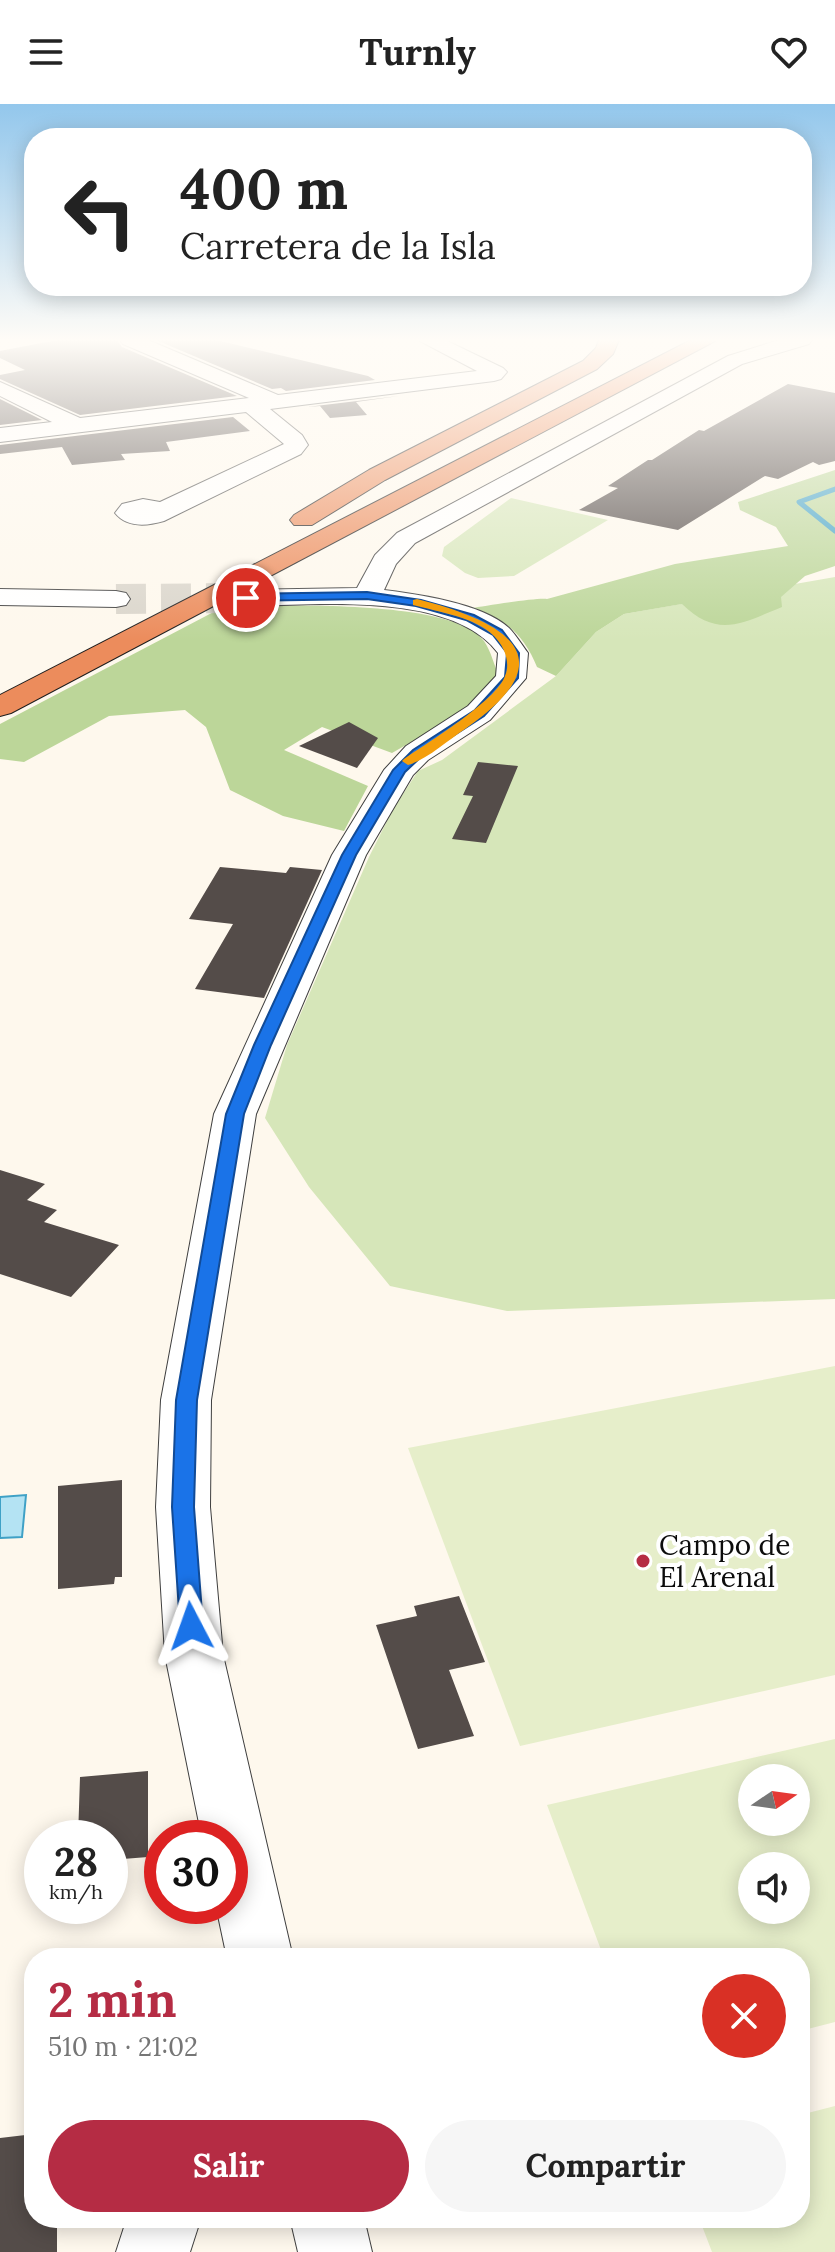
<!DOCTYPE html>
<html lang="es">
<head>
<meta charset="utf-8">
<style>
	:root { --surface:#fff; --page:#f6f6f6; --text:#222; --muted:#767676; --accent:#b52c44 }
	body { margin:0; font-family:Lora,serif; background:var(--page); color:var(--text); height:100vh; display:flex; flex-direction:column; font-size:30px; white-space:nowrap }
	* { box-sizing:border-box; margin:0 }
	p { font-size:26px; color:var(--muted) }
	.icon { flex:none; width:44px; height:44px; fill:none; stroke:currentColor; stroke-width:2; stroke-linecap:round; stroke-linejoin:round }
	.map { position:relative; flex:1; overflow:hidden }
	.panel { position:absolute; left:24px; top:1844px; width:786px; height:280px; display:flex; flex-direction:column; background:var(--surface); border-radius:32px; box-shadow:0 4px 20px #0003 }
	.panel>* { flex:none }
	.guide { position:absolute; left:24px; top:24px; width:788px; height:168px; border-radius:32px; box-shadow:0 4px 20px #0003; background:#fff; color:var(--text); overflow:hidden }
	.needle { width:52px; rotate:77deg }
	.buttons { position:absolute; left:738px; top:1660px; display:grid; gap:16px }
	.buttons a { display:grid; place-items:center; width:72px; height:72px; border-radius:50%; background:var(--surface); box-shadow:0 4px 20px #0003; font-size:40px }
	.speed { position:absolute; left:24px; top:1716px; display:flex; gap:16px; font-size:40px; font-weight:700; text-align:center }
	.speed>* { display:grid; place-content:center; width:104px; height:104px; border-radius:50%; background:var(--surface); box-shadow:0 4px 20px #0003; line-height:1 }
	.speed small { font-size:20px; font-weight:400 }
	.speed .limit { border:12px solid #d22; background:#fff; color:#111 }
	.pin { position:absolute; display:grid; place-items:center; width:68px; height:68px; color:#fff; margin:-34px; border:4px solid #fff; border-radius:50%; box-shadow:0 2px 8px #0007 }
	.me { position:absolute; width:88px; margin:-44px; rotate:356deg; stroke-linejoin:round; filter:drop-shadow(0 0 6px #0008) }
	.turn { display:flex; align-items:center; gap:28px; height:168px; padding:0 24px; font-size:36px }
	.turn .icon { width:104px; height:104px; stroke-width:2.5 }
	.turn b { display:block; font-size:56px; line-height:68px }
	.round { display:grid; place-items:center; flex:none; width:84px; height:84px; border-radius:42px; background:var(--page) }
	.summary { display:flex; align-items:center; justify-content:space-between; height:136px; padding:0 24px }
	h1 { font-size:48px; font-weight:700; line-height:60px; color:var(--accent) }
	.primary-button { display:flex; gap:16px; margin-top:auto; padding:16px 24px }
	.primary-button a { flex:1; height:92px; border-radius:48px; background:var(--accent); color:#fff; font-size:32px; font-weight:700; line-height:92px; text-align:center }
	.primary-button a+a { background:var(--page); color:var(--text) }
	header { display:flex; justify-content:space-between; align-items:center; height:104px; padding:0 24px; background:var(--surface); font-size:36px; font-weight:700 }
	.map>svg:first-child { display:block }
	.green { fill:#d6e6b9 }
	.forest { fill:#bcd699 }
	.pitch { fill:#e6eeca; fill-rule:evenodd }
	.water { fill:#b4e3f3; stroke:#3fa1c6; stroke-width:2 }
	.lines { fill:none; stroke-linecap:round; stroke-linejoin:round }
	.stream { stroke:#3fa1c6; stroke-width:5 }
	.building { fill:#544c49 }
	.minor-tunnel { stroke:#dad5cb; stroke-width:30; stroke-dasharray:30 15; stroke-linecap:butt }
	.minor-casing { stroke:#3f3f3f; stroke-width:2 }
	.highway-casing { stroke:#1d1d1d; stroke-width:2 }
	.minor { fill:#fff; fill-rule:evenodd }
	.highway { fill:#ec8c5c; fill-rule:evenodd }
	.route { fill:#1a73e8; stroke:#114b97; stroke-width:2 }
	.slow { fill:#f59e0b }
	.poi-dot { fill:#b52c44; stroke:#fff; stroke-width:3 }
	.labels { text-anchor:middle; dominant-baseline:central; stroke-width:8; stroke-linejoin:round; paint-order:stroke }
	.near-poi-label { font-size:28px; fill:#0c0c0c; stroke:#fff; text-anchor:start }
</style>
</head>
<body>
<header><svg class="icon" aria-label="menu" viewBox="0 0 24 24"><path d="M4 6h16M4 12h16M4 18h16"/></svg>Turnly<svg class="icon" aria-label="heart" viewBox="0 0 24 24"><path d="M12 20l-8-8c-3-5 5-10 8-4 3-6 11-1 8 4z"/></svg></header>
<div class="map">
<svg width="835" height="2148" viewBox="0 0 835 2148">
	<rect width="100%" height="100%" fill="#fef8ed"/>
	<g class="green">
		<polygon points="511,394 608,416 514,472 478,474 465,469 442,452 444,443"/>
		<polygon points="835,473 835,1195 507,1207 390,1182 309,1083 265,1014 287,941 369,753 393,705 418,667 442,656 556,572 596,528 624,510"/>
	</g>
	<g class="forest">
		<path d="M835 366V462L805 472 781 493 782 503C742 519 718 535 682 500L624 510 596 528 556 572 537 563C524 531 506 515 472 504 483 502 540 493 547 495L675 460 788 442 776 423 740 406 738 398Z"/>
		<path d="M225 502C277 502 454 494 484 537 491 547 494 561 499 572L469 605 392 649 322 623 284 646 368 682 344 727 283 712 230 686 206 623 185 606 109 612 24 658 0 655V620Z"/>
	</g>
	<g class="pitch">
		<polygon points="835,1262 835,1571 520,1642 408,1344"/>
		<path d="M835 1635V1918L800 1927V1854H604L547 1701ZM752 1674H796V1718H752ZM752 1762H796V1806H752Z"/>
		<polygon points="835,2002 835,2148 712,2148 699,2114 800,2114 800,2011"/>
	</g>
	<polygon class="water" points="26,1391 22,1433 0,1434 0,1393"/>
	<g class="lines">
		<polyline class="stream" points="835,385 799,398 835,427"/>
	</g>
	<g class="building">
		<polygon points="57,236 117,236 122,243 237,292 80,311 0,275 0,271 25,266 0,254 0,247"/>
		<polygon points="156,236 216,236 368,272 375,276 286,287 281,284 272,285"/>
		<polygon points="788,280 835,289 835,357 819,361 813,358 778,375 765,372 678,426 579,406 618,384 608,382 648,356 652,356 699,326 704,327"/>
		<polygon points="399,292 356,298 367,311 330,314 320,302 307,303"/>
		<polygon points="0,295 42,316 0,321"/>
		<polygon points="233,313 250,327 166,338 170,347 121,350 125,356 72,361 62,343 0,350 0,341"/>
		<polygon points="349,618 378,634 357,664 299,642"/>
		<polygon points="478,658 518,662 486,739 452,735 473,692 463,691"/>
		<polygon points="220,763 286,769 290,763 322,766 264,894 195,885 233,820 189,815"/>
		<polygon points="0,1066 45,1080 27,1096 57,1106 44,1118 119,1141 71,1193 0,1170"/>
		<polygon points="122,1376 122,1473 115,1473 114,1480 58,1485 58,1382"/>
		<polygon points="459,1492 485,1558 449,1566 474,1632 418,1645 376,1521 417,1512 414,1502"/>
		<polygon points="148,1667 148,1753 110,1756 110,1734 78,1734 80,1673"/>
		<polygon points="34,2030 34,2114 57,2114 57,2148 0,2148 0,2034"/>
	</g>
	<g class="lines">
		<polyline class="minor-tunnel" points="116,495 246,494"/>
		<defs>
			<g id="minor">
				<path d="M120 236H148L278 291 477 267 418 236H445L503 264 507 268 501 275 494 277 270 305 302 331 308 341 301 350 164 417C147 422 127 424 115 409L122 400 143 395 160 398 284 340 246 308 0 338V324L52 318 0 292V278L80 314 249 294 123 240Z"/>
				<path d="M779 236H812L809 240 742 260 415 439 396 460 384 486C417 490 484 500 509 524 516 531 522 541 528 549L526 574 490 616 428 656 413 671 366 751 256 1010 211 1296 210 1403 223 1551 293 1854H227L216 1802H230V1734H202L165 1551 156 1403 161 1296 214 1010 332 751 384 666 406 642 468 602 496 572 498 549C452 487 316 501 246 502L236 500 232 494 236 488 246 486 357 484 375 451 397 429 728 252Z"/>
				<polygon points="0,485 116,487 126,489 130,495 126,501 116,503 0,501"/>
				<polygon points="127,2114 201,2114 190,2148 116,2148"/>
				<polygon points="290,2114 364,2114 372,2148 298,2148"/>
			</g>
			<g id="highway">
				<polygon points="599,236 619,236 613,250 597,265 385,376 312,421 294,421 290,416 294,411 369,366 583,257 596,244"/>
				<polygon points="691,236 717,236 11,609 0,612 0,591"/>
			</g>
		</defs>
		<use href="#minor" class="minor-casing"/>
		<use href="#highway" class="highway-casing"/>
		<use href="#minor" class="minor"/>
		<use href="#highway" class="highway"/>
	</g>
	<linearGradient id="sky" x2="0" y2="1"><stop stop-color="#93c7ec"/><stop offset="0.44" stop-color="#fffcf7"/><stop offset="1" stop-color="#fffcf7" stop-opacity="0"/></linearGradient>
	<rect width="835" height="537" fill="url(#sky)"/>
	<polygon class="route" points="367,488 421,496 474,511 502,526 519,549 518,574 484,612 422,652 405,668 356,751 271,941 244,1010 197,1296 194,1403 203,1522 200,1528 191,1531 183,1528 180,1522 172,1403 176,1296 226,1010 254,941 342,751 393,666 413,646 475,606 505,573 507,549 493,531 466,516 416,502 367,495 246,497 240,494 246,490"/>
	<path class="slow" d="M417 495C503 517 571 552 465 625 448 636 428 655 408 661L402 657 404 655C427 639 496 597 505 572 511 558 504 542 494 532 475 513 439 508 413 501V496Z"/>
	<circle class="poi-dot" cx="643" cy="1457" r="8"/>
	<g class="labels">
		<g class="near-poi-label">
			<text x="659" y="1441">Campo de<tspan x="659" dy="32">El Arenal</tspan></text>
		</g>
	</g>
</svg>
<div class="buttons">
<a><svg class="needle" viewBox="-14 -14 28 28"><path d="M0-13l5 13h-10z" fill="#e53935"/><path d="M0 13l5-13h-10z" fill="#767676"/></svg></a>
<a><svg class="icon" aria-label="sound" viewBox="0 0 24 24"><path d="M4 9h4l5-4v14l-5-4H4zM17 9q2 3 0 6"/></svg></a>
</div>
<div class="speed"><div>28<small>km/h</small></div><div class="limit">30</div></div>
<div class="pin" style="left:246px;top:494px;background:#d93025"><svg class="icon" aria-label="arrive" viewBox="0 0 24 24"><path d="M6 21V4h12l-3 4 3 4H6"/></svg></div>
<svg class="me" style="left:191px;top:1522px" viewBox="-20 -20 40 40"><path d="M0-17L14 15 0 8-14 15z" fill="#1a73e8" stroke="#fff" stroke-width="4"/></svg>
<div class="guide">
<div class="turn"><svg class="icon" aria-label="left" viewBox="0 0 24 24"><path d="M17 20v-9H6M10 6l-5 5 5 5"/></svg><div><b>400 m</b>Carretera de la Isla</div></div>
</div>
<section class="panel">
<div class="summary"><div><h1>2 min</h1><p>510 m · 21:02</p></div><a class="round" style="background:#d93025;color:#fff"><svg class="icon" aria-label="close" viewBox="0 0 24 24"><path d="M6 6l12 12M18 6L6 18"/></svg></a></div>
<div class="primary-button"><a>Salir</a><a>Compartir</a></div>
</section>
</div>
</body>
</html>
